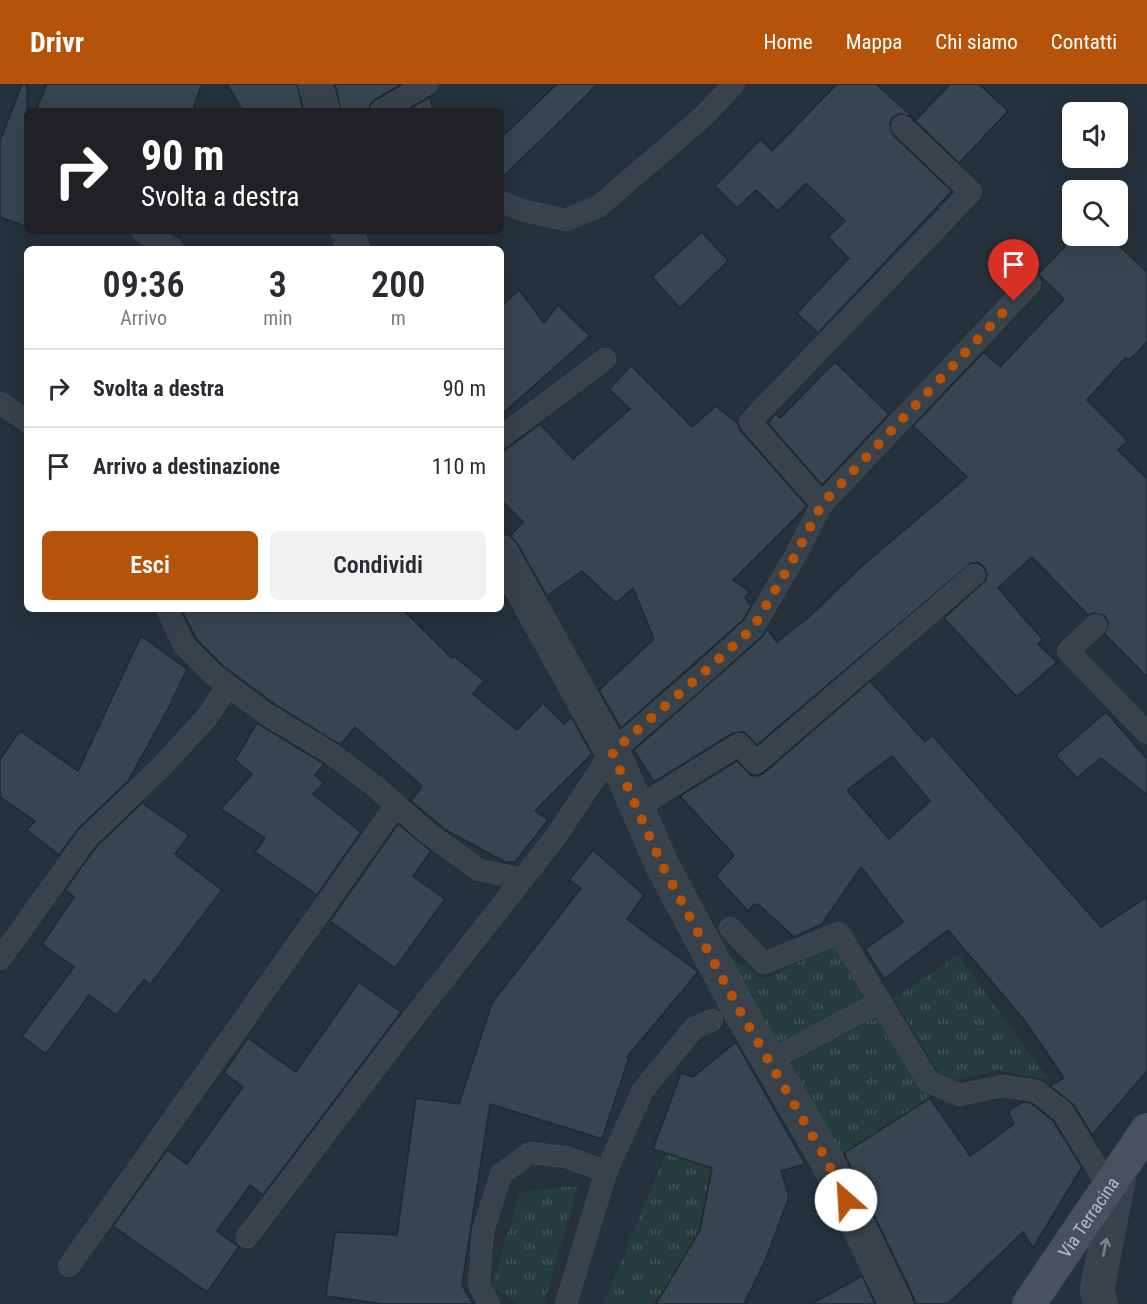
<!DOCTYPE html>
<html lang="it">
<head>
<meta charset="utf-8">
<style>
	:root { --surface:#fff; --page:#f2f2f3; --text:#2b2b33; --muted:#7c7c81; --line:#e1e1e2; --accent:#b45309 }
	body { margin:0; font-family:"Roboto Condensed",sans-serif; background:var(--page); color:var(--text); height:100vh; display:flex; flex-direction:column; font-size:22px; white-space:nowrap }
	* { box-sizing:border-box; margin:0 }
	p { font-size:20px; color:var(--muted) }
	.icon { flex:none; width:33px; height:33px; fill:none; stroke:currentColor; stroke-width:2; stroke-linecap:round; stroke-linejoin:round }
	.map { position:relative; flex:1; overflow:hidden }
	.side { position:absolute; left:24px; top:162px; width:480px; height:366px; display:flex; flex-direction:column; background:var(--surface); border-radius:9px; box-shadow:0 6px 24px #0002 }
	.side>* { flex:none }
	.guide { position:absolute; left:24px; top:24px; width:480px; height:126px; border-radius:9px; box-shadow:0 6px 24px #0002; background:#202124; color:#fff; overflow:hidden }
	.tools { position:absolute; left:1062px; top:18px; display:grid; gap:12px }
	.tools a { display:grid; place-items:center; width:66px; height:66px; border-radius:9px; background:var(--surface); box-shadow:0 6px 24px #0002; font-size:30px }
	.pin { position:absolute; display:grid; place-items:center; width:51px; height:51px; color:#fff; margin:-62px -26px; border-radius:50% 50% 50% 0; rotate:-45deg; box-shadow:0 0 6px #0007 }
	.pin .icon { rotate:45deg }
	.me { position:absolute; width:66px; margin:-33px; rotate:334deg; stroke-linejoin:round; filter:drop-shadow(0 0 4px #0008) }
	.turn { display:flex; align-items:center; gap:21px; height:126px; padding:0 18px; font-size:27px }
	.turn .icon { width:78px; height:78px; stroke-width:2.5 }
	.turn b { display:block; font-size:42px; line-height:51px }
	.eta { display:flex; justify-content:space-evenly; align-items:center; height:102px; text-align:center }
	.eta b { font-size:36px; font-weight:600; line-height:42px }
	.primary-button { display:flex; gap:12px; margin-top:auto; padding:12px 18px }
	.primary-button a { flex:1; height:69px; border-radius:9px; background:var(--accent); color:#fff; font-size:24px; font-weight:600; line-height:69px; text-align:center }
	.primary-button a+a { background:var(--page); color:var(--text) }
	ul { padding:0; list-style:none }
	li { display:flex; align-items:center; gap:18px; height:78px; padding:0 18px; border-top:2px solid var(--line) }
	li div { flex:1 }
	li b { display:block; font-size:22px }
	li em { font-style:normal }
	header { display:flex; align-items:center; gap:36px; box-sizing:border-box; height:84px; padding:0 30px; background:var(--accent); color:#fff }
	header strong { font-size:28px }
	nav { display:flex; gap:33px; margin-inline-start:auto; font-size:21px }
	.map>svg:first-child { display:block }
	.park { fill:url(#park-tufts) }
	.building { fill:#374550; stroke:#202932; stroke-width:1.5; fill-rule:evenodd }
	.lines { fill:none; stroke-linecap:round; stroke-linejoin:round }
	.service-casing { stroke:#454e57; stroke-width:22 }
	.minor-casing { stroke:#454e57; stroke-width:34 }
	.secondary-casing { stroke:#454e57; stroke-width:34 }
	.service { stroke:#38424b; stroke-width:21 }
	.minor { stroke:#38424b; stroke-width:33 }
	.secondary { stroke:#47525e; stroke-width:33 }
	.oneway { stroke:#7c868f }
	.route { stroke:#b45309; stroke-width:10; stroke-dasharray:0 18 }
	.labels { text-anchor:middle; dominant-baseline:central; stroke-width:6; stroke-linejoin:round; paint-order:stroke }
	.street-label { font-size:18px; fill:#b4bdc6; stroke:#1e2730 }
</style>
</head>
<body>
<header>
<strong>Drivr</strong>
<nav><a>Home</a><a>Mappa</a><a>Chi siamo</a><a>Contatti</a></nav>
</header>
<div class="map">
<svg width="1147" height="1220" viewBox="0 0 1147 1220">
	<defs>
		<pattern id="park-tufts" width="24" height="20" patternUnits="userSpaceOnUse" patternTransform="scale(1.5)"><rect width="24" height="20" fill="#273c3c"/><path d="M3 7l-1-3M5 7V3M7 7l1-3M15 17l-1-3M17 17v-4M19 17l1-3" fill="none" stroke="#445657"/></pattern>
	</defs>
	<rect width="100%" height="100%" fill="#25313b"/>
	<g class="park">
		<polygon points="836,860 865,913 775,961 724,870 765,895"/>
		<polygon points="958,871 1049,996 998,986 957,996 940,990 894,915"/>
		<polygon points="876,933 930,1014 840,1072 789,981"/>
		<polygon points="666,1069 712,1084 700,1146 663,1209 648,1220 603,1220"/>
		<polygon points="578,1102 544,1220 516,1220 492,1201 520,1108"/>
	</g>
	<g class="building">
		<polygon points="22,0 27,0 27,143 0,133 0,57"/>
		<polygon points="47,0 202,0 192,27 36,27"/>
		<polygon points="227,0 297,0 303,27 243,27"/>
		<polygon points="335,0 402,0 374,16 370,21 368,27 341,27"/>
		<polygon points="557,0 598,0 501,95 501,54"/>
		<polygon points="837,0 876,0 916,36 950,0 979,0 1008,27 959,79 910,32 899,30 892,34 890,40 893,51 952,107 818,249 797,229 849,174 828,153 845,137 806,99 778,127 756,106 737,124 715,102 761,55 772,67"/>
		<polygon points="430,13 433,27 406,27"/>
		<polygon points="702,148 728,177 680,224 652,193"/>
		<polygon points="1075,152 1109,152 1147,188 1147,258 1129,276 1126,273 1087,316 1128,357 1118,366 1147,395 1147,593 1105,550 1108,539 1105,532 1094,529 1088,531 1032,473 998,504 1043,556 1038,560 1057,578 1017,613 944,534 986,496 987,489 984,483 979,479 971,479 757,661 744,648 733,649 654,698 634,666 762,553 767,545 777,558 809,533 862,482 967,393 913,342 984,268 1000,283 1064,215 1038,190"/>
		<polygon points="519,206 544,239 558,221 590,252 501,331 501,222"/>
		<polygon points="835,278 889,330 822,401 768,339 775,330 780,334"/>
		<polygon points="631,282 692,343 716,322 738,340 740,346 807,422 733,496 750,508 745,513 751,522 743,536 621,644 599,606 654,555 633,504 616,519 582,487 547,512 517,459 510,452 523,438 501,416 501,369 540,340 573,375 630,325 609,305"/>
		<polygon points="181,525 402,525 452,574 454,572 484,597 473,610 517,646 543,619 564,640 571,633 592,670 535,727 548,736 515,778 505,778 446,746 411,717 422,702 355,643 340,661 273,619 222,581 197,556"/>
		<polygon points="141,552 187,585 168,625 128,697 78,745 59,771 27,746 35,737 0,713 0,675 20,647 78,687"/>
		<path d="M870 597 925 658 932 651 1101 843 1147 813V987L1092 1051 1074 1021 1050 1002 1064 994 1025 937 948 846 884 895 865 865 903 838 861 783 822 840 794 853 758 820 753 821 748 827 716 792 734 771 680 712 737 677 751 691 758 692 764 689ZM892 672 930 717 889 755 847 706Z"/>
		<polygon points="1106,628 1147,675 1147,711 1101,674 1077,694 1056,671"/>
		<polygon points="257,639 324,680 315,691 324,699 313,710 361,748 317,811 255,768 265,754 221,725 252,690 235,676"/>
		<polygon points="142,719 189,751 175,770 222,806 150,901 144,896 116,931 89,911 46,970 22,952 74,883 42,860 74,813 65,806 97,762"/>
		<polygon points="398,740 431,767 413,792 445,815 395,884 330,837"/>
		<polygon points="593,766 644,811 627,835 698,888 627,973 629,974 602,1055 490,1020 462,1201 473,1220 383,1220 326,1212 335,1148 397,1151 416,1014 459,1020 492,919 581,804 569,796"/>
		<polygon points="359,898 401,928 263,1111 250,1101 217,1147 239,1163 207,1208 113,1142 167,1066 187,1080 243,1003 224,989 248,954 296,988"/>
		<polygon points="736,958 805,1080 781,1087 789,1113 765,1177 744,1220 656,1220 700,1146 712,1084 653,1065 681,989 693,993"/>
		<polygon points="930,1014 970,1072 1014,1040 1008,1027 1023,1018 1031,1019 1053,1037 1082,1083 1033,1164 1023,1148 948,1220 915,1220 913,1212 844,1069"/>
		<polygon points="862,1192 875,1220 811,1220"/>
	</g>
	<g class="lines">
		<defs>
			<g id="service">
				<polyline points="381,27 427,0"/>
				<polyline points="501,118 525,127 566,136 599,122 704,32 734,0"/>
				<polyline points="142,147 173,165"/>
				<polyline points="0,319 27,337"/>
				<polyline points="501,353 605,275"/>
				<polyline points="822,420 1030,200"/>
				<polyline points="167,525 184,561 214,591 266,630 329,668 377,704 429,750 479,786 523,795"/>
				<polyline points="1096,541 1068,567 1147,649"/>
				<polyline points="637,724 739,660 756,679 974,491"/>
				<polyline points="730,844 764,879 839,849 928,997 959,1011 1002,1002 1036,1007 1063,1028 1109,1104"/>
				<polyline points="0,875 87,754 161,683 207,633 228,602"/>
				<polyline points="769,977 880,918"/>
				<polyline points="606,1088 643,1006 694,944 712,936"/>
				<polyline points="247,1153 403,947 557,751 612,668 701,591 753,544 795,472 822,420 750,338 971,108 902,42"/>
				<polyline points="69,1182 396,721"/>
				<polyline points="489,1220 479,1201 483,1147 501,1090 530,1069 567,1073 606,1088 566,1220"/>
			</g>
			<g id="minor">
				<polyline points="315,0 323,27"/>
				<polyline points="347,147 353,165"/>
				<polyline points="501,468 617,677 662,781 741,929 826,1075 896,1220"/>
				<polyline points="1101,1220 1097,1206 1120,1088"/>
			</g>
			<g id="secondary">
				<path id="s1" d="M1029 1220 1147 1046"/>
			</g>
		</defs>
		<use href="#service" class="service-casing"/>
		<use href="#minor" class="minor-casing"/>
		<use href="#secondary" class="secondary-casing"/>
		<use href="#service" class="service"/>
		<use href="#minor" class="minor"/>
		<use href="#secondary" class="secondary"/>
	</g>
	<defs><path id="oneway-shaft" d="M-6 0H5M1.5-3L5.5 0L1.5 3" fill="none" stroke-width="1.6" stroke-linecap="round" stroke-linejoin="round" transform="scale(1.5)"/></defs>
	<use class="oneway" href="#oneway-shaft" transform="translate(1105 1163) rotate(-79)"/>
	<g class="lines">
		<polyline class="route" points="846,1116 826,1075 741,929 662,781 612,668 701,591 753,544 795,472 822,420 1014,217"/>
	</g>
	<g class="labels">
		<g class="street-label">
			<text stroke="none"><textPath href="#s1" startOffset="105">Via Terracina</textPath></text>
		</g>
	</g>
</svg>
<div class="tools">
<a><svg class="icon" aria-label="sound" viewBox="0 0 24 24"><path d="M4 9h4l5-4v14l-5-4H4zM17 9q2 3 0 6"/></svg></a>
<a><svg class="icon" aria-label="search" viewBox="0 0 24 24"><circle cx="10" cy="10" r="6"/><path d="M15 15l6 6"/></svg></a>
</div>
<div class="pin" style="left:1014px;top:217px;background:#d93025"><svg class="icon" aria-label="arrive" viewBox="0 0 24 24"><path d="M6 21V4h12l-3 4 3 4H6"/></svg></div>
<svg class="me" style="left:846px;top:1116px" viewBox="-20 -20 40 40"><circle r="19" fill="#fff"/><path d="M0-13L10 11 0 6-10 11z" fill="#b45309"/></svg>
<div class="guide">
<div class="turn"><svg class="icon" aria-label="right" viewBox="0 0 24 24"><path d="M7 20v-9h11M14 6l5 5-5 5"/></svg><div><b>90 m</b>Svolta a destra</div></div>
</div>
<section class="side">
<div class="eta">
<div><b>09:36</b><p>Arrivo</p></div>
<div><b>3</b><p>min</p></div>
<div><b>200</b><p>m</p></div>
</div>
<ul>
<li><svg class="icon" aria-label="right" viewBox="0 0 24 24"><path d="M7 20v-9h11M14 6l5 5-5 5"/></svg><div><b>Svolta a destra</b></div><em>90 m</em></li>
<li><svg class="icon" aria-label="arrive" viewBox="0 0 24 24"><path d="M6 21V4h12l-3 4 3 4H6"/></svg><div><b>Arrivo a destinazione</b></div><em>110 m</em></li>
</ul>
<div class="primary-button"><a>Esci</a><a>Condividi</a></div>
</section>
</div>
</body>
</html>
